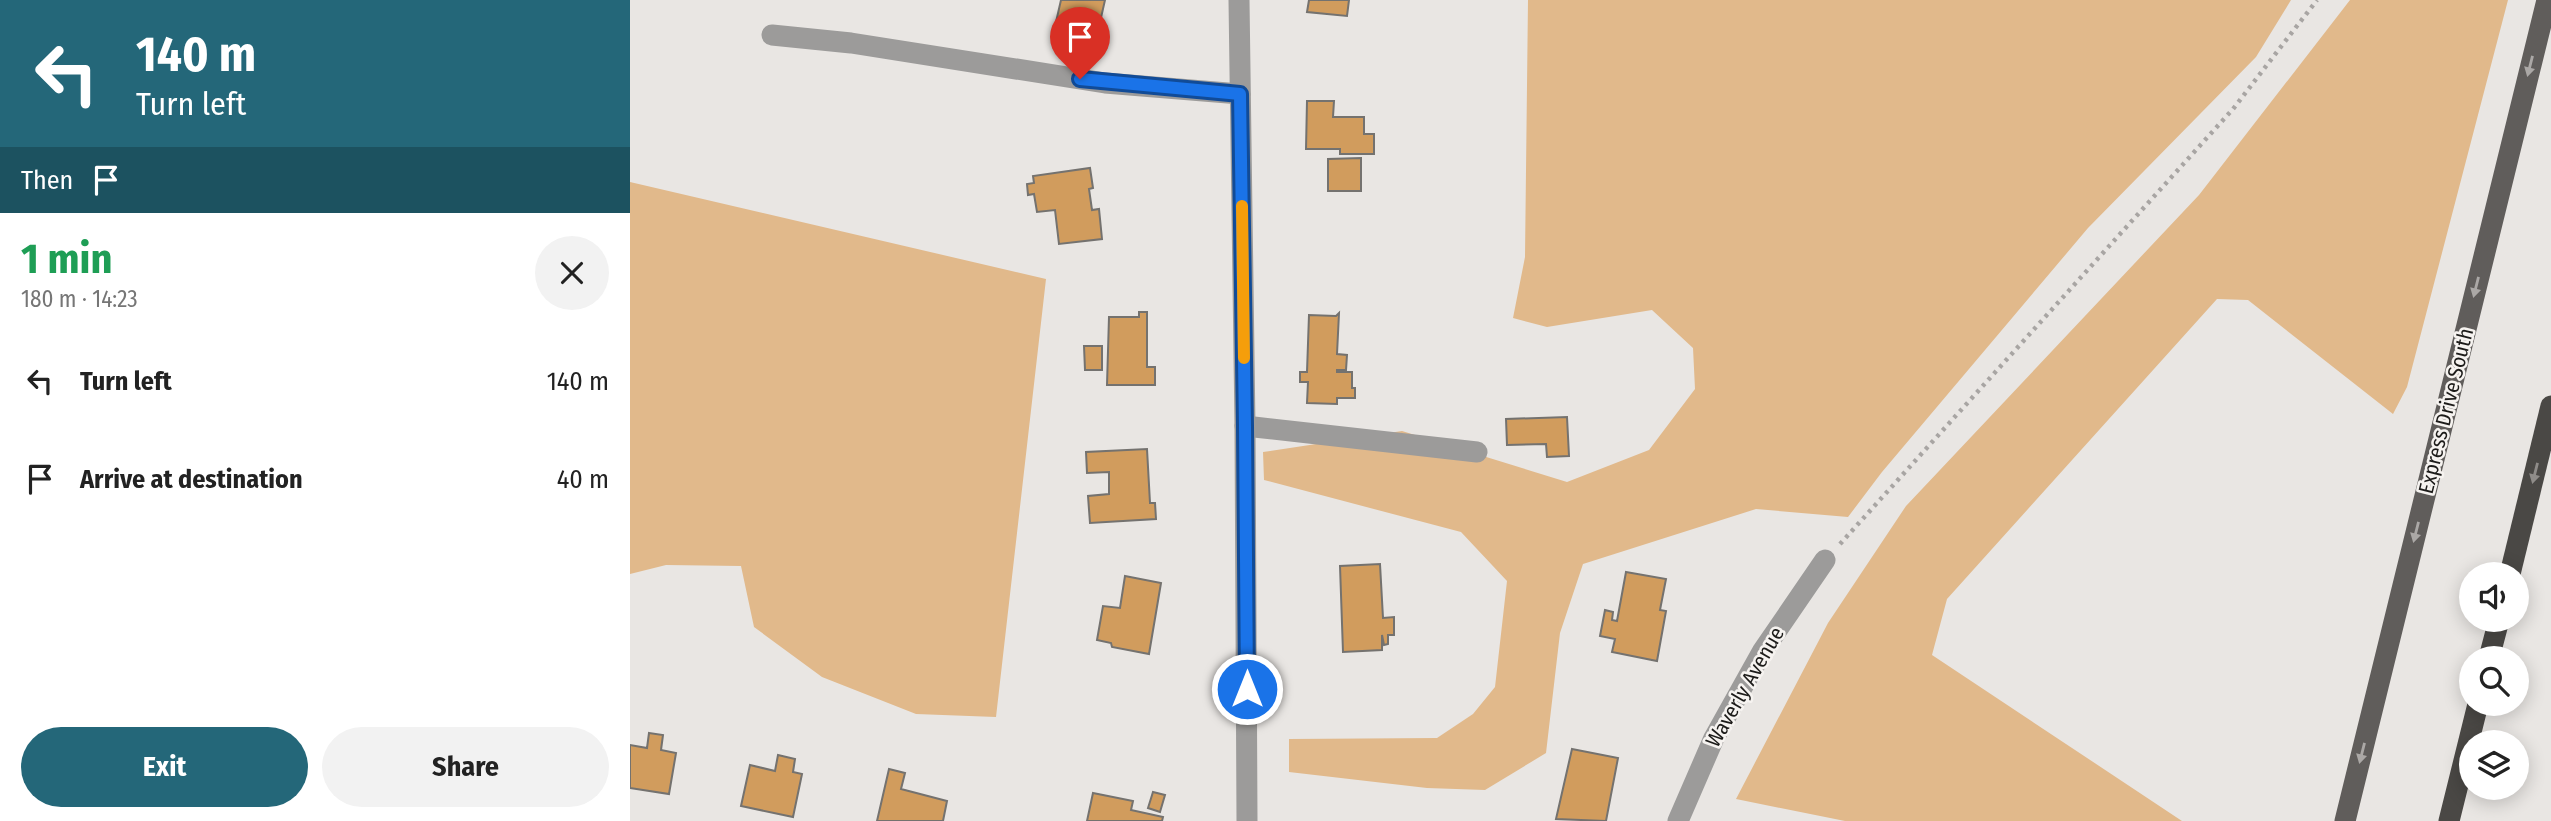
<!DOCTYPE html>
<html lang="en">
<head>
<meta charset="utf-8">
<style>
	:root { --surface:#fff; --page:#f2f2f2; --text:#222; --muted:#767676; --accent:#246779 }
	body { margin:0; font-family:"Fira Sans Condensed",sans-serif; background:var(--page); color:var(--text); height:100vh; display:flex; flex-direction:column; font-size:26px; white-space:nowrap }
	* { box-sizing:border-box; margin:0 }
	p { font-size:23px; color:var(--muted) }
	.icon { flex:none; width:38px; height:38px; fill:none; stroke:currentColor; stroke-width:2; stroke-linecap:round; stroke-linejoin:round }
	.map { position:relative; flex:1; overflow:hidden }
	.side { display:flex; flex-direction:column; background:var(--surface); width:630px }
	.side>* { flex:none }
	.hud { background:#246779; color:#fff; overflow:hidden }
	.buttons { position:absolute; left:1829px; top:562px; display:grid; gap:14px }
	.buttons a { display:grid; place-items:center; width:70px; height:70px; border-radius:50%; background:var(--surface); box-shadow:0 4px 18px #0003; font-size:35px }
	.pin { position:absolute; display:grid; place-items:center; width:60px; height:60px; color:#fff; margin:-72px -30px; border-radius:50% 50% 50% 0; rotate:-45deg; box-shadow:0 0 7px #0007 }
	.pin .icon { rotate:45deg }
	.me { position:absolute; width:77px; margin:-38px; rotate:0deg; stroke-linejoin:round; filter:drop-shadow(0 0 5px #0008) }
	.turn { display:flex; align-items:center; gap:24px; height:147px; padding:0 21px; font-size:32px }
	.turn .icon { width:91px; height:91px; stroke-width:2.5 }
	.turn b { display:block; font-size:49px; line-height:60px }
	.then { display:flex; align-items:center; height:66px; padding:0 21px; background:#0003; gap:14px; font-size:26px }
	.round { display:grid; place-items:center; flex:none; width:74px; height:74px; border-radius:37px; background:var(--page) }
	.overview { display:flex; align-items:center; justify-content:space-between; height:119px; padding:0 21px }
	h1 { font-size:42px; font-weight:700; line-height:52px; color:#1e9e55 }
	.button { display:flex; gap:14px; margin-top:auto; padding:14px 21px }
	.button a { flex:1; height:80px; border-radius:42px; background:var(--accent); color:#fff; font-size:28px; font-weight:700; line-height:80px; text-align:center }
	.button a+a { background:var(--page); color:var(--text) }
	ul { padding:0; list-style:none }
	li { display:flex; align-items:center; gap:21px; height:98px; padding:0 21px }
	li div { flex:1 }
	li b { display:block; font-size:26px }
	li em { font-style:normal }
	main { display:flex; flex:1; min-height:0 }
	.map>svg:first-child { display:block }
	.green { fill:#e1b98b }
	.building { fill:#d19c5d; stroke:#74726f; stroke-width:2 }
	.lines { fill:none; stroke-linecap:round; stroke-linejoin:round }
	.path { stroke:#a8a5a3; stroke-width:4.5; stroke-dasharray:3.5 5; stroke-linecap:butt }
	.minor { stroke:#9c9b9a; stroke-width:21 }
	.major { stroke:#605d5b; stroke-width:21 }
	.highway { stroke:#4a4845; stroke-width:21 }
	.oneway { fill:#aba8a6 }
	.oneway2 { fill:#8f8c89 }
	.route-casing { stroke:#114b97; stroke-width:18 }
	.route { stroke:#1a73e8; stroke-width:12 }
	.slow { stroke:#f59e0b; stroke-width:12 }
	.labels { text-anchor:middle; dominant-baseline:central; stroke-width:5; stroke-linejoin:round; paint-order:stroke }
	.street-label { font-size:21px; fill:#1c1b19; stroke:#f6f3f0 }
</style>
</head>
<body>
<main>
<section class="side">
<div class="hud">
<div class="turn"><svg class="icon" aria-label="left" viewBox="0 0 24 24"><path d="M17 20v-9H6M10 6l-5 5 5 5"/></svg><div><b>140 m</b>Turn left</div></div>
<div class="then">Then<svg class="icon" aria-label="arrive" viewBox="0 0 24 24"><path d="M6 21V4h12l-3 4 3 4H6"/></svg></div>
</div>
<div class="overview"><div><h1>1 min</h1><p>180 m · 14:23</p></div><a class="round"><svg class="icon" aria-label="close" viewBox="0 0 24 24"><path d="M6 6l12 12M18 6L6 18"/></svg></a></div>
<ul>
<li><svg class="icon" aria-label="left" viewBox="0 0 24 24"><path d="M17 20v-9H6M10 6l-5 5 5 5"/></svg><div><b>Turn left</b></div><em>140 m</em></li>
<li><svg class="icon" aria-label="arrive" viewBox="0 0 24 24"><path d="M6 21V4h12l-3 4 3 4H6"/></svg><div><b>Arrive at destination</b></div><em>40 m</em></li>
</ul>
<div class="button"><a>Exit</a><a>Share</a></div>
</section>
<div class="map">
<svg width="1921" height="821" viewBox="0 0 1921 821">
	<rect width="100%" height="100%" fill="#e9e6e3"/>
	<g class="green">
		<polygon points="898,0 1661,0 1626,57 1458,228 1252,472 1218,517 1126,509 953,564 930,633 916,753 855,790 797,788 659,772 659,739 807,738 843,714 865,687 877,581 831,532 634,480 633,452 772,431 937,482 1019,450 1065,389 1063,348 1022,310 917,327 883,318 895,257"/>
		<polygon points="1720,0 1878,0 1777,387 1763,414 1618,300 1587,299 1317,599 1302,655 1552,821 1215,821 1106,799 1198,623 1276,506 1569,195"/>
		<polygon points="0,182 416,279 366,717 286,714 192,677 124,627 111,566 36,565 0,574"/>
	</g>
	<g class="building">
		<polygon points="431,0 475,0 468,31 426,22"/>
		<polygon points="679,0 719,0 717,16 677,12"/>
		<polygon points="677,101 704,101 703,117 734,117 734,134 744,134 744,154 710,154 710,149 676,149"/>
		<polygon points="731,158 731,191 698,191 698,159"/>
		<polygon points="460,168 463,188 459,189 462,210 469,209 472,239 429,244 425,210 407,212 404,194 398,195 397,184 404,183 403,176"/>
		<polygon points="509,312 517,312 517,367 525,367 525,385 477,385 479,317 509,317"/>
		<polygon points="709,313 707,354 717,355 716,370 707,370 707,372 722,372 722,388 725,388 725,398 707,398 707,404 677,403 678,382 670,382 670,372 677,372 679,315 706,316"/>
		<polygon points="454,346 472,346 472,370 455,370"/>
		<polygon points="937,417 939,456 917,457 916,444 877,445 876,419"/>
		<polygon points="517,449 520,503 525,503 526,519 460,523 458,496 479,494 479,472 457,473 456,452"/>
		<polygon points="750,564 753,618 764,617 764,635 758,635 758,644 754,645 752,635 752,650 713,652 710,566"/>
		<polygon points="996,572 1036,579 1030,610 1036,611 1027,661 982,652 985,639 970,636 975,610 983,612 982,620 987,621"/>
		<polygon points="495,576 531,583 519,654 482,647 481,643 467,640 473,606 490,608"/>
		<polygon points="19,733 33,735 31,750 46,753 39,794 0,788 0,745 17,748"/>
		<polygon points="942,749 988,758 976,821 926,819"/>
		<polygon points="148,755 165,759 163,772 172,774 163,817 111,806 120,765 145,771"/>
		<polygon points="259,769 275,773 271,789 317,801 313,821 247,821"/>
		<polygon points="523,792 535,795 530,812 518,808"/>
		<polygon points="463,793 503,801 501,810 533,817 532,821 457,821"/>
	</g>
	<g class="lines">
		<polyline class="path" points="1210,544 1603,109 1687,0"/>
		<g class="minor">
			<polyline points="609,0 615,426 617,821"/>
			<polyline points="142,35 221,43 475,83 610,94"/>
			<polyline points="615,426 847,452"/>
			<polyline points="1048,821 1084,738 1132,652 1195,560"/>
		</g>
		<polyline class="major" points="1715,821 1917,0"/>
		<g class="highway">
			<polyline points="1880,574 1921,406"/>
			<polyline points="1859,658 1869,620"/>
			<polyline points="1819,821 1848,704"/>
		</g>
	</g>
	<defs><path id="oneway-solid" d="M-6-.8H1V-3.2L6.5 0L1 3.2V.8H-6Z" transform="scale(1.75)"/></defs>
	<g class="oneway">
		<use href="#oneway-solid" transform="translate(1900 66) rotate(104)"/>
		<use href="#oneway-solid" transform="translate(1846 287) rotate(104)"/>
		<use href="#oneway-solid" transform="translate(1786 532) rotate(104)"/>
		<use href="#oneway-solid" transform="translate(1732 753) rotate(104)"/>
	</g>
	<use class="oneway2" href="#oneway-solid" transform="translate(1905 473) rotate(104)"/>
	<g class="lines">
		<defs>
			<polyline id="route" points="450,79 610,94 615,426 617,689"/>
		</defs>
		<use href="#route" class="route-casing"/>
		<use href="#route" class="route"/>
		<polyline class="slow" points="612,206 614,358"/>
	</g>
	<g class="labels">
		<g class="street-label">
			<text transform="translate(1816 411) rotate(-76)">Express Drive South</text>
			<text transform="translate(1115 687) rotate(-60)">Waverly Avenue</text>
		</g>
	</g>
</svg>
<div class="buttons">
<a><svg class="icon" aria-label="sound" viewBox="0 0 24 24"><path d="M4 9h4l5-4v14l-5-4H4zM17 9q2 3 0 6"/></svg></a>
<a><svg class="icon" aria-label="search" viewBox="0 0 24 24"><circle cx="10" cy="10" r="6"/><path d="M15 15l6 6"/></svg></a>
<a><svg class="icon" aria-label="layers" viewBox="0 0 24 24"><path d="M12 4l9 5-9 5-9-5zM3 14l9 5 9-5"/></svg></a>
</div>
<div class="pin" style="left:450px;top:79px;background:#d93025"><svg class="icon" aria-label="arrive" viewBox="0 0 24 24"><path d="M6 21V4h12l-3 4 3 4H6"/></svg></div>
<svg class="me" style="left:617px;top:689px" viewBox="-20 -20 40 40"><circle r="17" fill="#1a73e8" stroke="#fff" stroke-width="3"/><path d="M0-11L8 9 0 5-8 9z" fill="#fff"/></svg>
</div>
</main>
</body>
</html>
